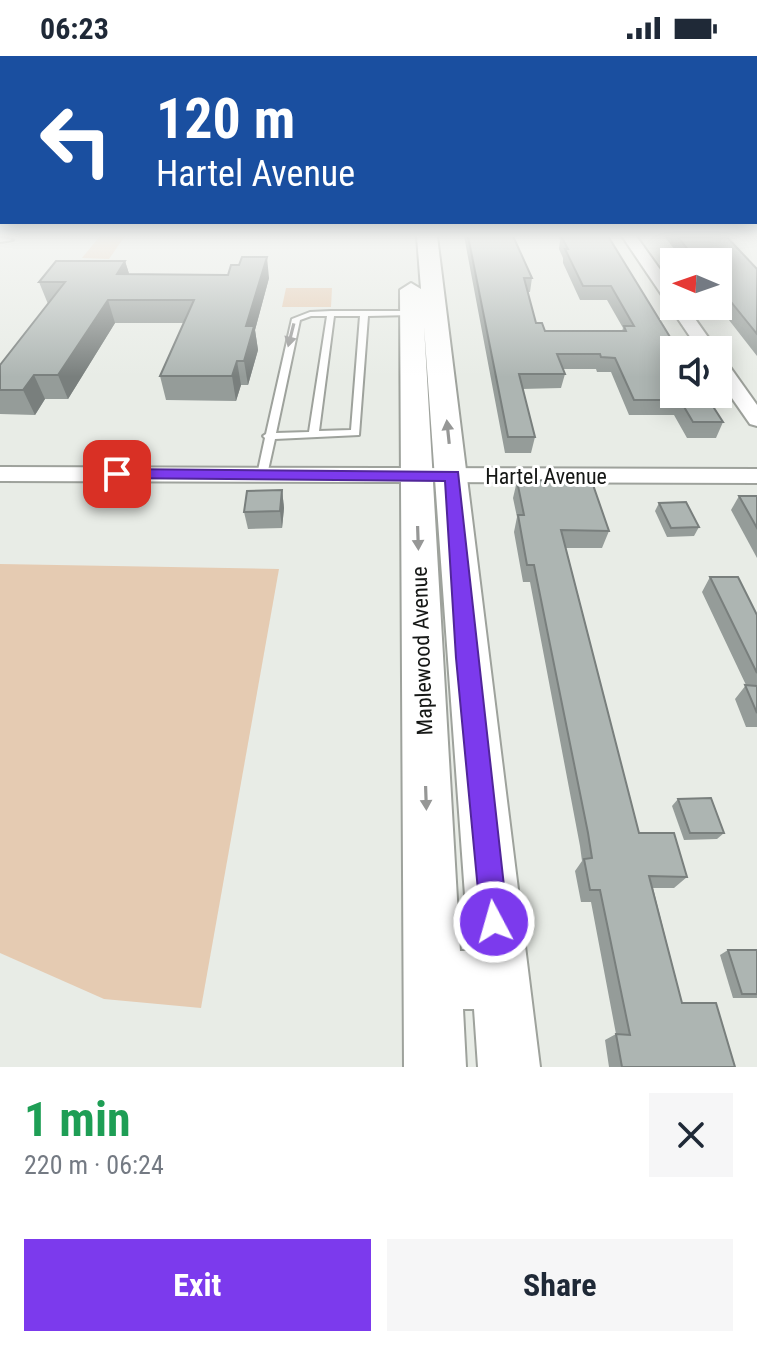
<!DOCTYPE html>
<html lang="en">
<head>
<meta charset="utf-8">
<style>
	:root { --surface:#fff; --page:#f6f6f7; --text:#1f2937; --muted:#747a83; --accent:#7c3aed }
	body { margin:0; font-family:"Roboto Condensed",sans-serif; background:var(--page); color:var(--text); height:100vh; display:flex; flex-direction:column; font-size:30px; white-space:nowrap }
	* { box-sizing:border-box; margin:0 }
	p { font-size:26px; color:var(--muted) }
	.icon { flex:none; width:44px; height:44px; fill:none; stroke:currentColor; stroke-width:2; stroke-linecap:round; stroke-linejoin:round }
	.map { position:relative; height:1011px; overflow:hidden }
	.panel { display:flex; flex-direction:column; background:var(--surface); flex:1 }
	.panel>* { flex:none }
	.guide { position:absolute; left:0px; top:0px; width:758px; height:168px; box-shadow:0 4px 20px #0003; background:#1a4fa0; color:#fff; overflow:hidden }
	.needle { width:52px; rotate:272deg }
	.buttons { position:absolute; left:660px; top:192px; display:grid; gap:16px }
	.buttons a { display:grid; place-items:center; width:72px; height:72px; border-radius:0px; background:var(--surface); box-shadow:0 4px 20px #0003; font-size:40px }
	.pin { position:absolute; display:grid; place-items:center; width:68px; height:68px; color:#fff; margin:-34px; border-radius:16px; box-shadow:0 4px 12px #0006 }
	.me { position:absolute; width:88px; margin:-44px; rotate:354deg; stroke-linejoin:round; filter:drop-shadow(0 0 6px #0008) }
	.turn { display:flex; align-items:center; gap:28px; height:168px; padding:0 24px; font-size:36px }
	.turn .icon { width:104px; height:104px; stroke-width:2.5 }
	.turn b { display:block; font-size:56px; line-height:68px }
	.round { display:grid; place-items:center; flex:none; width:84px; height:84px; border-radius:0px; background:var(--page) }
	.overview { display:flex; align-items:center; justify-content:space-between; height:136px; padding:0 24px }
	h1 { font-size:48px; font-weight:700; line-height:60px; color:#1e9e55 }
	.action { display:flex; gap:16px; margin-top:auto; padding:16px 24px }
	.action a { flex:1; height:92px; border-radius:0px; background:var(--accent); color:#fff; font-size:32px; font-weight:700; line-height:92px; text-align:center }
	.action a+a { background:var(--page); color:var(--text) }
	.status { display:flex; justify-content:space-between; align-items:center; height:56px; padding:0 40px; background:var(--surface); direction:ltr }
	.status svg { height:22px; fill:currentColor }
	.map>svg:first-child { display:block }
	.green { fill:#e5cbb2 }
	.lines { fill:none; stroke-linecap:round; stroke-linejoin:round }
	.lane-casing { stroke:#9ea29c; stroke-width:4 }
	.street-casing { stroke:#9ea29c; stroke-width:4 }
	.secondary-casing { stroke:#9ea29c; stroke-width:4 }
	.lane { fill:#fff; fill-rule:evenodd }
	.street { fill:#fff; fill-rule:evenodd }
	.secondary { fill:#fff; fill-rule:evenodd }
	.wall { fill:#959c99 }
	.shaded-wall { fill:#797f7d }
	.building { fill:#adb5b2; stroke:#797f7d; stroke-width:2 }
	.oneway { fill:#969796 }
	.route { fill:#7c3aed; stroke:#51269a; stroke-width:2 }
	.labels { text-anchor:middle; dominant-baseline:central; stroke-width:6; stroke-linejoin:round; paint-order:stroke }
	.street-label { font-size:22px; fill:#151715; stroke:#fff }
</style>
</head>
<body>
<div class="status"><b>06:23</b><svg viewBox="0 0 49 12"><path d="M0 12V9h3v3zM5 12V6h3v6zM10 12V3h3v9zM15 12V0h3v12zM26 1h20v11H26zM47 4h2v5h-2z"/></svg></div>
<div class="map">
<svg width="757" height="1011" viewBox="0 0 757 1011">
	<rect width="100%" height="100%" fill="#e8ece6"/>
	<g class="green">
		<polygon points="100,180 125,180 109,203 82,202"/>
		<polygon points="286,232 332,232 331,251 282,251"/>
		<polygon points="0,508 279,513 201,952 104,943 0,897"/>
	</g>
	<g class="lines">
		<defs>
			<g id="lane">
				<polygon points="0,182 13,184 0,186"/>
				<path d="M331 255H412L416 257 412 259 368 260 359 379 275 383 267 419 266 421H258L257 419 265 382 263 380 266 378 292 263 310 256ZM311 260H327L309 376 276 377 300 264ZM334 260H360L351 374 319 375Z"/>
			</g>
			<g id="street">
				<polygon points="622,180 636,180 674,233 674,250 686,250 717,294 699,294"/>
				<polygon points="718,302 725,304 757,349 757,370 750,368 718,322"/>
				<polygon points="0,411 757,413 757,427 0,425"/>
			</g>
			<path id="secondary" d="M417 180H437L540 1011H478L474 953H463L466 1011H404L400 234 411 227 421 233ZM424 270 469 895H460Z"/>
		</defs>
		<use href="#lane" class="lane-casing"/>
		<use href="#street" class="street-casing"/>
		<use href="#secondary" class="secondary-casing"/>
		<use href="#lane" class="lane"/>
		<use href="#street" class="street"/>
		<use href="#secondary" class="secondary"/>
	</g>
	<g class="wall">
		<polygon points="464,180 513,180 532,222 530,236 528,236 536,267 545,275 622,275 623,272 607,244 580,244 563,207 563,202 559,193 560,184 558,180 608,180 723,366 716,382 687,382 674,359 629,359 611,316 597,316 596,313 563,313 565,318 561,332 522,333 535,381 531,397 505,397"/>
		<polygon points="665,180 726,180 757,213 757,300 718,250 718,206 684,206 665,181"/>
		<polygon points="125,205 129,218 269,222 255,274 258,294 248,329 241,329 236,345 166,344 160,320 184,267 115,267 68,343 45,343 35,359 0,358 0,309 48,248 39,226"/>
		<polygon points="517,425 609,475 602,492 566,492 639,777 687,821 674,832 653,832 682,947 735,1011 609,1011 605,984 616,978 591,846 581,846 575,815 582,805 580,790 530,526 523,526 514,476 517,461 513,442"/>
		<polygon points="282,434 284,452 282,472 248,473 244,456"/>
		<polygon points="739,440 757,440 757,502 731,454"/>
		<polygon points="659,447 699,471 694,480 667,481 655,455"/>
		<polygon points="710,521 757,559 757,671 746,671 735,643 746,629 702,536"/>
		<polygon points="678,743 724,777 717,783 684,784 672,750"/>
		<polygon points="728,894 757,894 757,942 733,942 720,899"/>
	</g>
	<g class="shaded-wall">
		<polygon points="267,201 269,222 255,274 258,294 248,329 244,305 246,270"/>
		<polygon points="125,205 132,227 117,218"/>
		<polygon points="108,244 115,267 68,343 58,319"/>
		<polygon points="237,305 241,329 236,345 232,320"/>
		<polygon points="34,319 45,343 35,359 23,334"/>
		<polygon points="282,434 284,452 282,472 280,455"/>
	</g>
	<g class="building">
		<polygon points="468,180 513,180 532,222 524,222 536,267 542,267 545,275 626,275 624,270 634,270 611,230 583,230 565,193 568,193 561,180 608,180 678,294 674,294 674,338 705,338 723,366 693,366 680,344 634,344 615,302 601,301 600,298 557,298 565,318 519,318 535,381 508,381"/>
		<polygon points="677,180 726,180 757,213 757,278 718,230 718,206 698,206"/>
		<polygon points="242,201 267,201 246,270 254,270 244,305 237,305 232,320 160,320 194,244 108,244 58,319 34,319 23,334 0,334 0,309 65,226 39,226 56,205 125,205 117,218 228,219 231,209 239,209"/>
		<polygon points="591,423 609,475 561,474 639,777 674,777 687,821 649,820 682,947 716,947 735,1011 622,1011 616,978 630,979 600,834 590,834 584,803 592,802 588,777 534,509 527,509 518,459 524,459 517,425"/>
		<polygon points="282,434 280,455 244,456 247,435"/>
		<polygon points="739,440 757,440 757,472"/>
		<polygon points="686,446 699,471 671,472 659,447"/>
		<polygon points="710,521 738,521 757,559 757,617"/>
		<polygon points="745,629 757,630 757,657"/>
		<polygon points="711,742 724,777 690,777 678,743"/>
		<polygon points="728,894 757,894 757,938 742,938"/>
	</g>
	<defs><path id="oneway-solid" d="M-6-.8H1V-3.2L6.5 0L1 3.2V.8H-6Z" transform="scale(2)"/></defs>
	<g class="oneway">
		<use href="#oneway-solid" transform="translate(291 279) rotate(104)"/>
		<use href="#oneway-solid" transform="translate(448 376) rotate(-96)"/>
		<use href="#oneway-solid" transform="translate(418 482) rotate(88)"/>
		<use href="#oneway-solid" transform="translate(426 742) rotate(88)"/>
	</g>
	<linearGradient id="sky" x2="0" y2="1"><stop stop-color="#77abcc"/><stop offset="0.56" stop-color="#f5f6f4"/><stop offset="1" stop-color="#f5f6f4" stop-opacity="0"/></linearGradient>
	<rect width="757" height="321" fill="url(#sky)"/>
	<polygon class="route" points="117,413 458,416 508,866 504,876 494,880 485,876 481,866 456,602 445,425 111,422 111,414"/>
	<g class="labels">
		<g class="street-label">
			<text x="546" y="420">Hartel Avenue</text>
			<text transform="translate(422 595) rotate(-92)">Maplewood Avenue</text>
		</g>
	</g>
</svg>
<div class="buttons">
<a><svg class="needle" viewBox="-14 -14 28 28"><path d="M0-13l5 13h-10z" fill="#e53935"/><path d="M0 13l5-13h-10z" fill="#747a83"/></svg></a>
<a><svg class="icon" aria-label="sound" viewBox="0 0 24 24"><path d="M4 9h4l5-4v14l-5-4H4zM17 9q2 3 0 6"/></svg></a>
</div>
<div class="pin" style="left:117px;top:418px;background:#d93025"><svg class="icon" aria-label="arrive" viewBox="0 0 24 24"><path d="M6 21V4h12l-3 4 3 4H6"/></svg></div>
<svg class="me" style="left:494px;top:866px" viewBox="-20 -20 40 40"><circle r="17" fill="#7c3aed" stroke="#fff" stroke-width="3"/><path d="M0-11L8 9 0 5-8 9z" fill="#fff"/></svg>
<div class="guide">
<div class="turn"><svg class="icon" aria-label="left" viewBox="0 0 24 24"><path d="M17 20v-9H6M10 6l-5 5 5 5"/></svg><div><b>120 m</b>Hartel Avenue</div></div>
</div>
</div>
<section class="panel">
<div class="overview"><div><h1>1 min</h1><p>220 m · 06:24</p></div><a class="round"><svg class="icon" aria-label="close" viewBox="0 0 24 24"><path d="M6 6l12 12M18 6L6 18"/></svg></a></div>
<div class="action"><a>Exit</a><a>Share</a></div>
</section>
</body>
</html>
